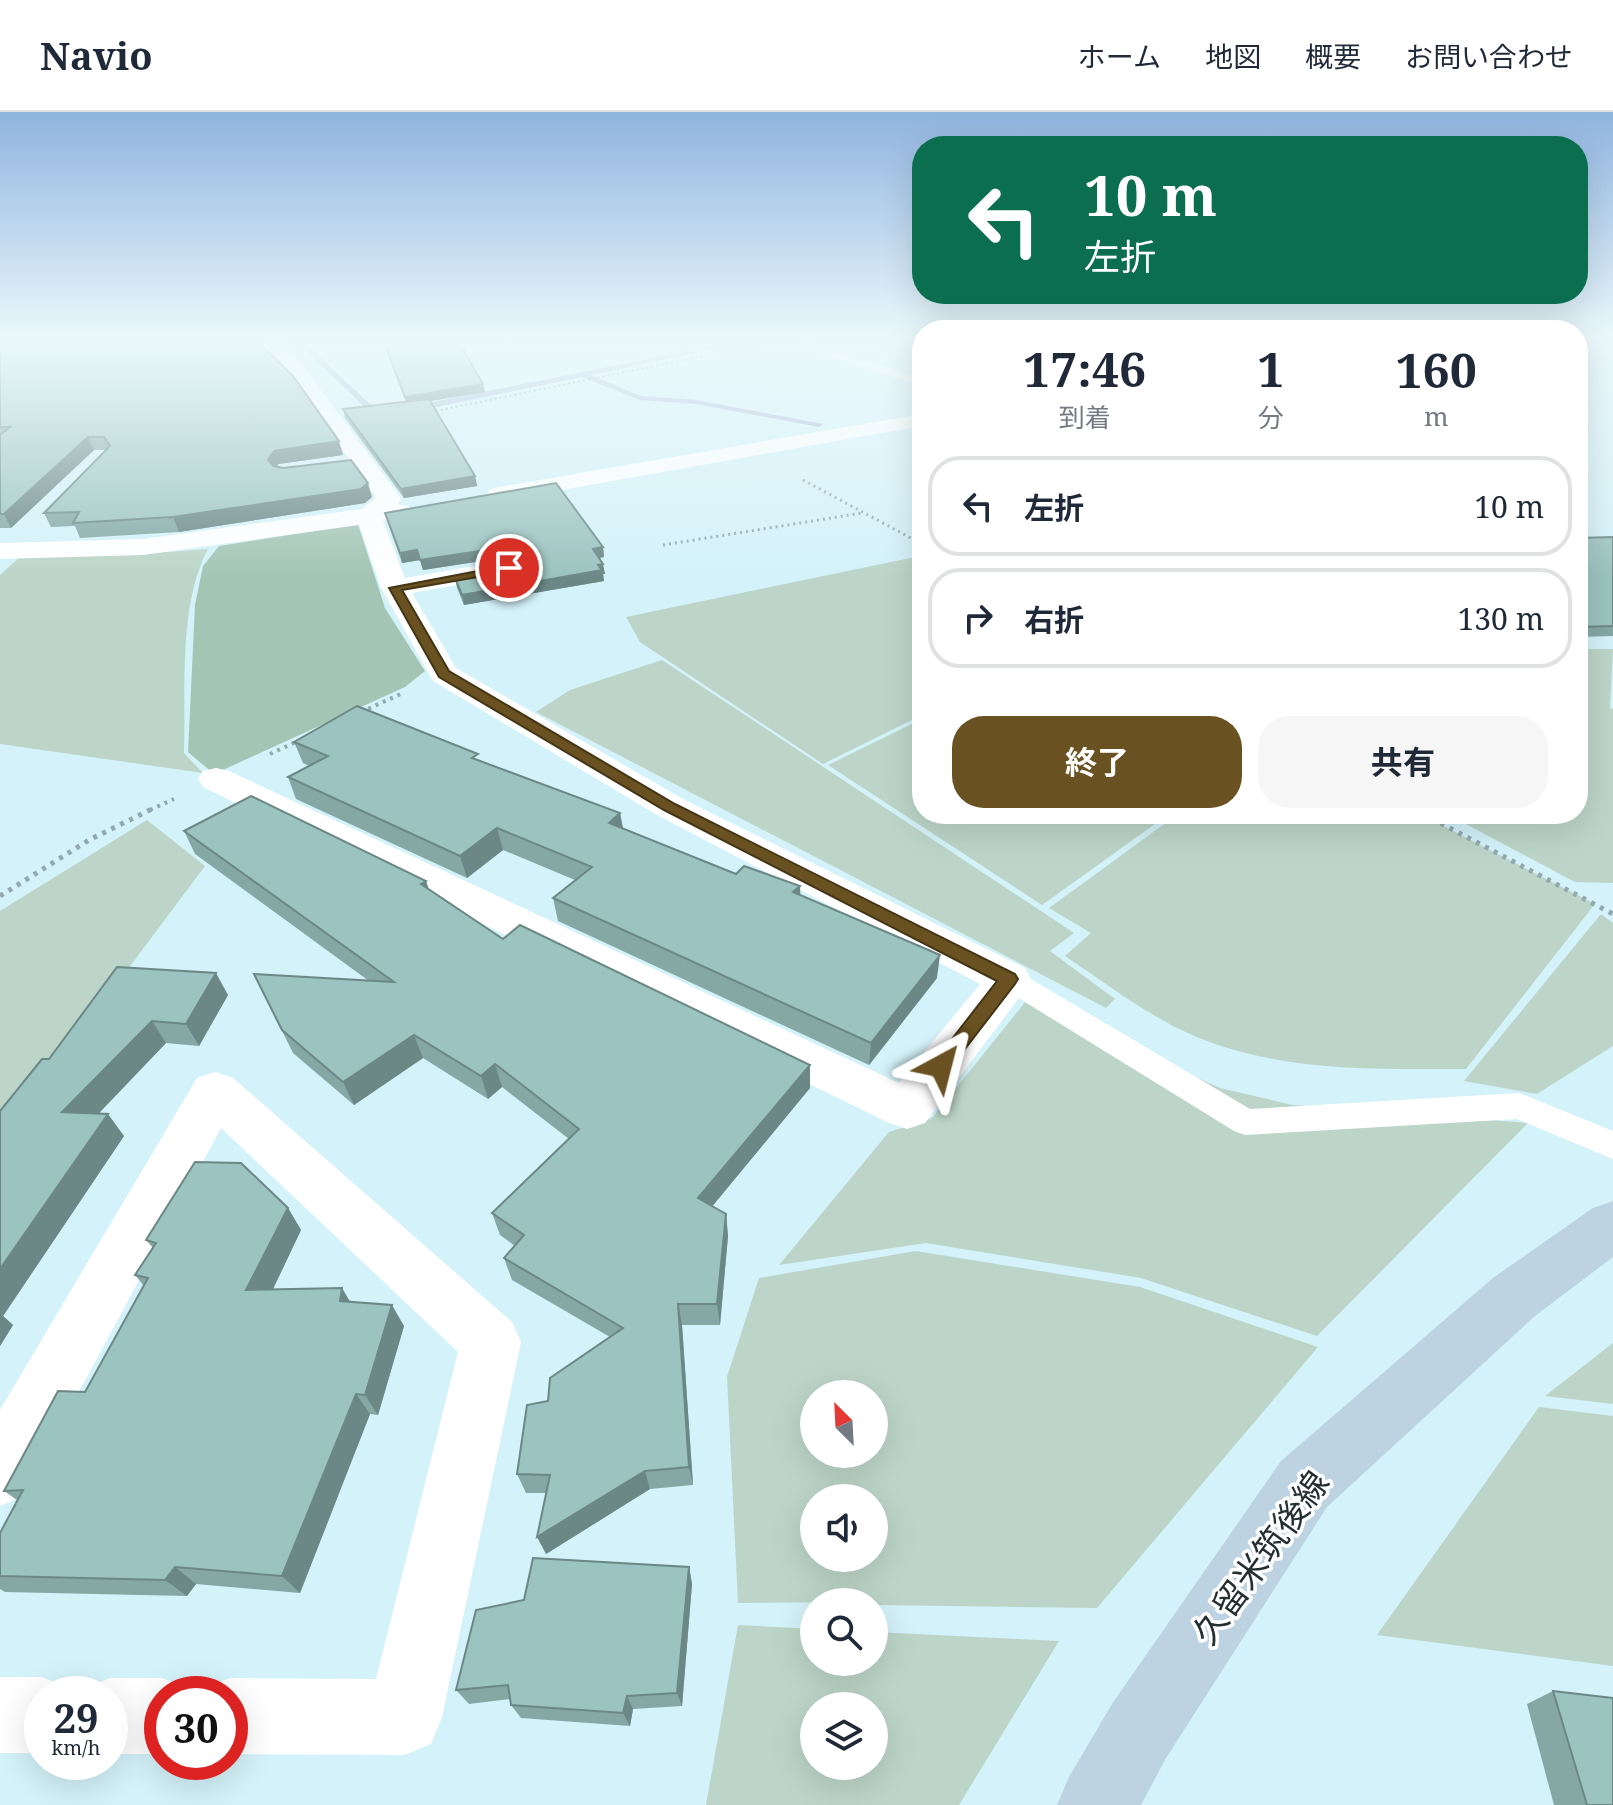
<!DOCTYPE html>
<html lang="ja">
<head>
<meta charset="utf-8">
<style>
	:root { --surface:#fff; --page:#f6f6f7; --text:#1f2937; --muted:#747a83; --line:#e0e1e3; --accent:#695121 }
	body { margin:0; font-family:"Noto Serif","Noto Sans JP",serif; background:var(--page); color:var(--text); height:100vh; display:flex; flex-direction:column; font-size:30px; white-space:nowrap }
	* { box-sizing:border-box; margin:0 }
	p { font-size:26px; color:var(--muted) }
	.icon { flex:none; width:44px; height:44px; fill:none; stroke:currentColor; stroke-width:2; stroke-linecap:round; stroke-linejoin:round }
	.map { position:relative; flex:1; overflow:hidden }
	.sheet { position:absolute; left:912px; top:208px; width:676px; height:504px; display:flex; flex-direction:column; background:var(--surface); border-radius:32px; box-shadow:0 8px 32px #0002 }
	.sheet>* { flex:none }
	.top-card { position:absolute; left:912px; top:24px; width:676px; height:168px; border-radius:32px; box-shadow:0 8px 32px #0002; background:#0b6e4f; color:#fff; overflow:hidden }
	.needle { width:52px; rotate:336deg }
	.controls { position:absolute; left:800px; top:1268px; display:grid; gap:16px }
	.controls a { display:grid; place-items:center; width:88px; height:88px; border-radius:50%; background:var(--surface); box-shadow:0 8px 32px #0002; font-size:40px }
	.speed { position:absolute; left:24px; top:1564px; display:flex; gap:16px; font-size:40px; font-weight:700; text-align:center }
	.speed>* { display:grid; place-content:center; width:104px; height:104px; border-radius:50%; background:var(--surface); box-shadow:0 8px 32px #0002; line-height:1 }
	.speed small { font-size:20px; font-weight:400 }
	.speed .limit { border:12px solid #d22; background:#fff; color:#111 }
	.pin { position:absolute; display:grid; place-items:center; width:68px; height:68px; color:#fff; margin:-34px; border:4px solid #fff; border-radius:50%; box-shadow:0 2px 8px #0007 }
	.me { position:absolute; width:88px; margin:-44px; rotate:38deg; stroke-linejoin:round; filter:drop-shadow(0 0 6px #0008) }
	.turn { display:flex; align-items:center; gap:28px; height:168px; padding:0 40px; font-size:36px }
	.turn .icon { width:104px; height:104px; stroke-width:2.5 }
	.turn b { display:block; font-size:56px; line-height:68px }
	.eta { display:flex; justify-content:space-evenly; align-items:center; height:136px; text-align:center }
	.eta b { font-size:48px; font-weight:700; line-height:56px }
	.cta { display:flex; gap:16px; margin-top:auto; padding:16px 40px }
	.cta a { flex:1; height:92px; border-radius:32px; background:var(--accent); color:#fff; font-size:32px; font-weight:700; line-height:92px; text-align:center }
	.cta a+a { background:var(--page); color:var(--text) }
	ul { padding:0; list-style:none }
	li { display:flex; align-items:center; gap:24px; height:100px; margin:0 16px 12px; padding:0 24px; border:4px solid var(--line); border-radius:32px }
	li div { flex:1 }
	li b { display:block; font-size:30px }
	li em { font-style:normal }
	header { display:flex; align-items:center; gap:48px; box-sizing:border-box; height:112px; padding:0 40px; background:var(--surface); border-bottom:2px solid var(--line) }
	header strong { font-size:38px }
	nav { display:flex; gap:44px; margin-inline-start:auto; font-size:28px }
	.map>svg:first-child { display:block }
	.green { fill:#bcd5c8; fill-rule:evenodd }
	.forest { fill:#a4c5b3 }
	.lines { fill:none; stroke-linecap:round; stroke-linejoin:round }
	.stream { fill:#a9b4d1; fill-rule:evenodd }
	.path-far3 { stroke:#92a9ae; stroke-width:2; stroke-dasharray:2 3; stroke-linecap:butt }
	.path-far2 { stroke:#92a9ae; stroke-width:3; stroke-dasharray:2 4; stroke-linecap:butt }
	.path-far1 { stroke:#92a9ae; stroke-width:4; stroke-dasharray:3 5; stroke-linecap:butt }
	.path { stroke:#92a9ae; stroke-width:5; stroke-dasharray:4 6; stroke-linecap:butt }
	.service { fill:#fff; fill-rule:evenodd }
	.minor { fill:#fff; fill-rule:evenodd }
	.primary { fill:#bdd3e2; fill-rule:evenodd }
	.wall { fill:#85a8a4 }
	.shaded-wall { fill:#6c8886 }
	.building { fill:#9bc3bf; stroke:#6c8886; stroke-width:2 }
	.route { fill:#695121; stroke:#443515; stroke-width:2 }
	.labels { text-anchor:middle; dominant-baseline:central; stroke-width:7; stroke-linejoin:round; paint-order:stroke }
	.near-street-label { font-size:34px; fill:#242f32; stroke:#fff }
</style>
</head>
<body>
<header>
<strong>Navio</strong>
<nav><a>ホーム</a><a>地図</a><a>概要</a><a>お問い合わせ</a></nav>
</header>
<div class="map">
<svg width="1613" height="1693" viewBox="0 0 1613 1693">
	<rect width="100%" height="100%" fill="#d4f2f9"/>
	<g class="green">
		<path d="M208 437C178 493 186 578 184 641L203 661 0 632V463L21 444 125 443Z"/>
		<polygon points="920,444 922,603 823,652 640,530 626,505"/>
		<polygon points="1578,537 1613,537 1610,596 1613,597 1613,771 1575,770 1447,702 1578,702"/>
		<polygon points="662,548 1074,821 1050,839 1115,887 1106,896 536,600 570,578"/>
		<polygon points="922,607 922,702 1169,702 1042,793 828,653"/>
		<path d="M1178 702H1420L1595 792 1466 957C1365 957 1266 961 1173 914 1135 894 1100 867 1065 844L1091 821 1049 796Z"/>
		<polygon points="147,708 205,754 0,1028 0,799"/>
		<polygon points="1601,802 1613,811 1613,934 1537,982 1464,969"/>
		<polygon points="1026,889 1220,976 1293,993 1528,1011 1317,1224 1141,1166 926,1131 779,1153 889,1020 932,1006"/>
		<path d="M916 1139 1140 1175 1318 1235 1097 1496 874 1493V1490L738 1491 727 1265 759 1166ZM814 1282H874V1342H814ZM814 1386H874V1446H814Z"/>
		<polygon points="1613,1231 1613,1292 1545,1284"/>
		<polygon points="1539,1295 1613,1304 1613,1554 1377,1523"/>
		<path d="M738 1513 814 1517V1550H874V1520L1059 1529 959 1693H706ZM814 1594H874V1654H814Z"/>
	</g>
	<polygon class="forest" points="358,412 385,496 425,559 405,575 214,662 188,640 195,493 203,454 219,434"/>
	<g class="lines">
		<polygon class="stream" points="297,230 304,230 378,300 383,300 732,230 747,230 591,263 641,284 696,288 823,312 819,315 696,292 640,288 582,265 383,306 375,305"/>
		<polyline class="path-far3" points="431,300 771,230"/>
		<g class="path-far2">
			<polyline points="803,368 922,432"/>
			<polyline points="663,433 862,401"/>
		</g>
		<g class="path-far1">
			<polyline points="361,600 403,581"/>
			<polyline points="270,642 298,629"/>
			<polyline points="150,698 174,687"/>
		</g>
		<g class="path">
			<polyline points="1423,702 1613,802"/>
			<polyline points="0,784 89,728 154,696"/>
		</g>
		<g class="service">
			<polygon points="803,230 816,230 829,238 922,266 922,274 821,242"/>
			<polygon points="1009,857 1019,860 1250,997 1519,981 1613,1019 1613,1047 1517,1007 1245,1023 1234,1019 999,874 995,867 999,860"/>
		</g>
		<g class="minor">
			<polygon points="262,230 283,230 289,235 398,382 401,387 398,392 408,394 411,399 408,404 383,409 405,466 509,448 519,450 523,456 519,462 509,464 412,481 456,556 683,687 1025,856 1031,867 1025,878 925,1011 907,1017 889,1011 203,675 198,667 203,659 216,656 229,659 899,971 980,872 657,703 433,569 381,476 359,413 143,443 0,447 0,431 143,427 362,397 376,386 277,243"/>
			<polygon points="922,302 922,314 499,389 490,387 487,382 490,377 499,375"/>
			<polygon points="215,960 233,966 512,1210 521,1230 442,1605 431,1632 404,1643 230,1642 230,1582 201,1582 203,1577 230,1566 376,1567 458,1240 221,1016 23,1384 0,1394 0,1298 197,966"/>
			<polygon points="0,1565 42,1565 69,1576 71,1582 42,1582 42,1641 0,1641"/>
			<polygon points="110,1566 162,1566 189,1577 191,1582 162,1582 162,1642 110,1642 110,1582 81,1582 83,1577"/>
		</g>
		<polygon class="primary" points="1613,1089 1613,1145 1535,1204 1327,1395 1166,1646 1141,1693 1057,1693 1069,1665 1112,1592 1281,1349 1493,1166 1593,1096"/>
	</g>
	<g class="wall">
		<polygon points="383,230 459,230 483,272 485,280 430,289 475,364 477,374 404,386 345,306 343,297 406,290"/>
		<polygon points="0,235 343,343 278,352 277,355 372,385 365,391 179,420 80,426 75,414 51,415 44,401 106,338 94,338 11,416 0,416"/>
		<polygon points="385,401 603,435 604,445 599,446 605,462 603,462 604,469 464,493 457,476 455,466 518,455 522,449 522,448 508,445 423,458 420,448 402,451"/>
		<polygon points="1613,425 1613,524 1578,525 1578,426"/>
		<polygon points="294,630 480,649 620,701 623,716 736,762 800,784 937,866 869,953 558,809 553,786 575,768 503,738 467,766 296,687 288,665 309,654 303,651"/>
		<polygon points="184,719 429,778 503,827 810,953 810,976 712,1094 726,1102 728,1124 720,1213 682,1213 693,1373 650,1377 546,1442 547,1381 526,1381 517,1362 548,1289 610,1225 512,1168 504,1146 515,1134 500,1123 492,1101 569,1027 502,975 488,987 423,946 354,993 293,941 254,862 369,869 195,742"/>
		<polygon points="117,855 228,883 199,934 166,931 98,1002 124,1024 3,1204 13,1213 0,1234 0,999 49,947"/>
		<polygon points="288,1096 301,1118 273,1177 351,1190 404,1214 378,1303 370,1302 300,1481 196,1472 187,1484 5,1480 0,1477 0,1421 17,1388 4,1379 85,1280 144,1174 135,1163 153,1136 146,1128"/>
		<polygon points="689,1455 692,1472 682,1594 633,1597 630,1614 521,1606 511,1593 510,1587 469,1592 456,1578"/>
		<polygon points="1553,1579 1613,1693 1554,1693 1527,1592"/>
	</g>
	<g class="shaded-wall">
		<polygon points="483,272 485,280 407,293 405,285"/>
		<polygon points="88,325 94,338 11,416 4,402"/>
		<polygon points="339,329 343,343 278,352 273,362 268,348 274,339"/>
		<polygon points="475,364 477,374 404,386 401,377"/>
		<polygon points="368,371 372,385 365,391 179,420 173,405"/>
		<polygon points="506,435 508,445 423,458 420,448"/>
		<polygon points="603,435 604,445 594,447 593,437"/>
		<polygon points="417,438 420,448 402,451 400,441"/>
		<polygon points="603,452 605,462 603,462 604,469 464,493 462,483"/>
		<polygon points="620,701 624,723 609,711"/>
		<polygon points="497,716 503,738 467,766 460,744"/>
		<polygon points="426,769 434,791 421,772"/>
		<polygon points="800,774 801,797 793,780"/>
		<polygon points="940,843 937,866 869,953 871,931"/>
		<polygon points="216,861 228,883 199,934 186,912"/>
		<polygon points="152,909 166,931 79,1022 62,1000"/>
		<polygon points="414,923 423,946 354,993 343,970"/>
		<polygon points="495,952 502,975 488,987 481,964"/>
		<polygon points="810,953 810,976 701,1108 698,1086"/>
		<polygon points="108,1002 124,1024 3,1204 13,1213 0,1234 0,1157"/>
		<polygon points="288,1096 301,1118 262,1200 246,1178"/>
		<polygon points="726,1102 728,1124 720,1213 717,1192"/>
		<polygon points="342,1176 355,1198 340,1189"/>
		<polygon points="678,1192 682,1213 693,1373 689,1355"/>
		<polygon points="392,1193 404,1214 378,1303 365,1283"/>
		<polygon points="356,1282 370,1302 300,1481 282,1464"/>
		<polygon points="645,1359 650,1377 546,1442 537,1425"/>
		<polygon points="175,1455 196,1472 187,1484 165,1468"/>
		<polygon points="689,1455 692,1472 682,1594 677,1581"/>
		<polygon points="627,1584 633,1597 630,1614 623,1601"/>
	</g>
	<g class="building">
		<polygon points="27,230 258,230 293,264 339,329 274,339 268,348 274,354 283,356 351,348 368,371 361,377 173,405 73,411 79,400 44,401 110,334 104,325 88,325 4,402 0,402 0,323 10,315 0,315 0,235"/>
		<polygon points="384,230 459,230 483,272 405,285"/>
		<polygon points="429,287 475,364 401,377 343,297"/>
		<polygon points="556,371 603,435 593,437 603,452 598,453 602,458 462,483 455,466 518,455 524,448 520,438 506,435 420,448 417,438 400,441 385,401"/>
		<polygon points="1613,425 1613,514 1578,515 1578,426"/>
		<polygon points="357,594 478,642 472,646 620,701 609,711 736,762 744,754 800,774 793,780 940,843 871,931 553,786 592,755 497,716 460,744 288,665 328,644 294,630"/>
		<polygon points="251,684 426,769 421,772 503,827 520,813 810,953 698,1086 726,1102 717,1192 678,1192 689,1355 645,1359 537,1425 550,1363 517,1362 527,1293 548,1289 550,1266 623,1216 504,1146 524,1123 492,1101 579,1017 495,952 481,964 414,923 343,970 282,918 254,862 394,870 184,719"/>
		<polygon points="117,855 216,861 186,912 152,909 62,1000 108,1002 0,1157 0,999 42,947 49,947"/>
		<polygon points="195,1050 241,1051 288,1096 246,1178 342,1176 340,1189 392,1193 365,1283 356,1282 282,1464 175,1455 165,1468 0,1464 0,1421 23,1378 4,1379 58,1279 85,1280 148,1166 135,1163 156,1131 146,1128"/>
		<polygon points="533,1446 689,1455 677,1581 627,1584 623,1601 511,1593 508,1573 456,1578 476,1498 524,1488"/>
		<polygon points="1553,1579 1613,1586 1613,1693 1587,1693"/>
	</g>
	<linearGradient id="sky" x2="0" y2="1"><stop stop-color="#8fb4df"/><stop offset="0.49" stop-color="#ecf9fc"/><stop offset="1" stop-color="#ecf9fc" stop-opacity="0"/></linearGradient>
	<rect width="1613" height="467" fill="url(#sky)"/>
	<polygon class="route" points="509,453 513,454 513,459 402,478 449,559 675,692 1015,862 1018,867 1015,872 948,959 934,959 931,954 997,869 664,698 439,565 389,476"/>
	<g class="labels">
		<g class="near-street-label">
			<text transform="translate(1260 1445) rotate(-54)">久留米筑後線</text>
		</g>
	</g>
</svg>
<div class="controls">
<a><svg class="needle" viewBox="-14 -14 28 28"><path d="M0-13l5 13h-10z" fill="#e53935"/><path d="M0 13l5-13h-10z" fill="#747a83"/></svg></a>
<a><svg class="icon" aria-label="sound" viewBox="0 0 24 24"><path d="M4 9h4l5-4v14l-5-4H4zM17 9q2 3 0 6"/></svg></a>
<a><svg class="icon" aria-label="search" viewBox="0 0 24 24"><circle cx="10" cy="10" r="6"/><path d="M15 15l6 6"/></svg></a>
<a><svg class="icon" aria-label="layers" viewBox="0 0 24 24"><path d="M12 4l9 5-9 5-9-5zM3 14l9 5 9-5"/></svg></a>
</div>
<div class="speed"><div>29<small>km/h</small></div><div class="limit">30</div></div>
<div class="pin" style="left:509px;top:456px;background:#d93025"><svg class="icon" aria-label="arrive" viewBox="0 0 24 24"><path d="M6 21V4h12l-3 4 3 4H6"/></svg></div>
<svg class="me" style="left:941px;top:954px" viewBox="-20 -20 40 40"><path d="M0-17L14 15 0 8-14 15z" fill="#695121" stroke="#fff" stroke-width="4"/></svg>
<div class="top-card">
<div class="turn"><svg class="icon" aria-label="left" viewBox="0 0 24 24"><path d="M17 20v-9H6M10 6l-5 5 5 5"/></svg><div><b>10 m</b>左折</div></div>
</div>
<section class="sheet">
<div class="eta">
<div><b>17:46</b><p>到着</p></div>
<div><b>1</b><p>分</p></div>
<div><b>160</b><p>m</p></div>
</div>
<ul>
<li><svg class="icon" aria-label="left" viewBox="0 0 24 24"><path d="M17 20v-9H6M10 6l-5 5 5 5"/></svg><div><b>左折</b></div><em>10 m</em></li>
<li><svg class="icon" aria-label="right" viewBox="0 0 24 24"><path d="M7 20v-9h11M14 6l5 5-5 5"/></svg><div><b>右折</b></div><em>130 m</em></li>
</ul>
<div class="cta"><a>終了</a><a>共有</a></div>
</section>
</div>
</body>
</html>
